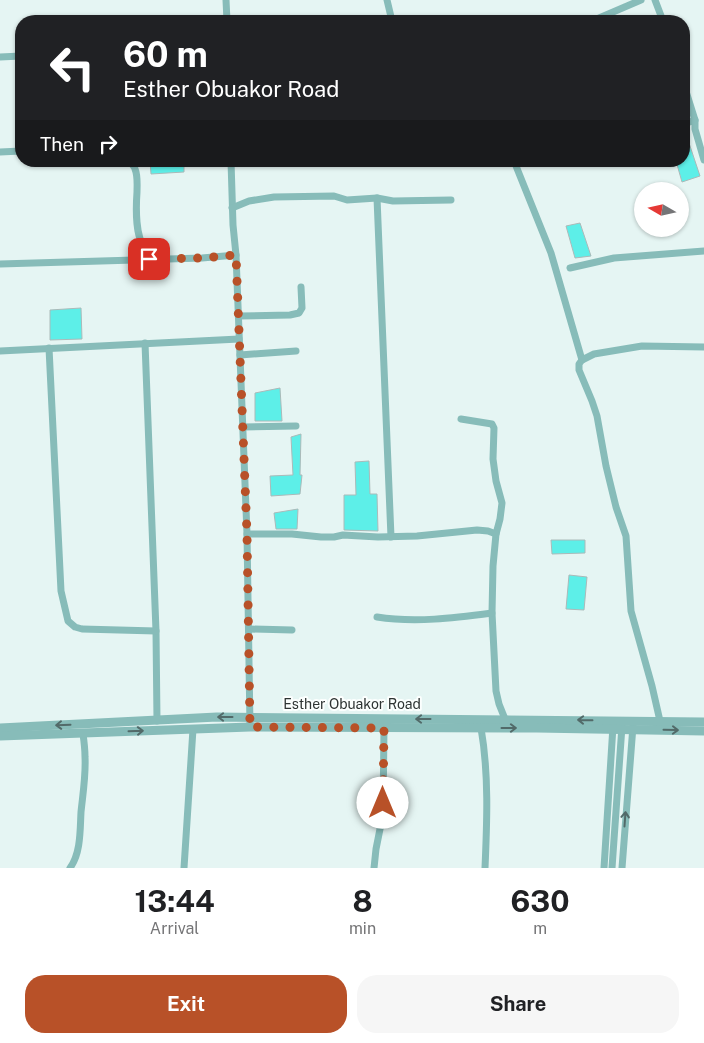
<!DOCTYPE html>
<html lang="en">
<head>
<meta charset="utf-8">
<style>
	:root { --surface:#fff; --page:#f6f6f6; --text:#202124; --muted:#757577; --accent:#b85128 }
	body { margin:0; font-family:"Public Sans",sans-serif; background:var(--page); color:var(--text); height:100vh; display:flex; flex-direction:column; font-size:19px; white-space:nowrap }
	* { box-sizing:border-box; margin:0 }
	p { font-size:16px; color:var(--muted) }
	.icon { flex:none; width:28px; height:28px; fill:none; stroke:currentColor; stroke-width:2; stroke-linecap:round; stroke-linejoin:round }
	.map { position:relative; height:868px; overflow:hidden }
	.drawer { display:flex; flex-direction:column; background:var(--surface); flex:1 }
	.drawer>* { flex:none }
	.guide { position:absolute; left:15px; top:15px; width:675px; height:152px; border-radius:20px; box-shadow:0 1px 4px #0004; background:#202124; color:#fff; overflow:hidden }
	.needle { width:32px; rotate:279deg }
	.tools { position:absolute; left:634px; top:182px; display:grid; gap:10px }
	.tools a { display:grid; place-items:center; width:55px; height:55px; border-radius:50%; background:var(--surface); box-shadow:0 1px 4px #0004; font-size:25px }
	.pin { position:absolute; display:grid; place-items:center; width:42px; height:42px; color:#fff; margin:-21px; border-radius:10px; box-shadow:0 2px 8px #0006 }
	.me { position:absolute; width:55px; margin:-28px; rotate:0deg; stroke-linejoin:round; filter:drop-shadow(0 0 4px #0008) }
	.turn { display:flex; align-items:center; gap:18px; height:105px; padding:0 25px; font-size:22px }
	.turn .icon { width:65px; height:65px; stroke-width:2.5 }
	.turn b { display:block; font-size:35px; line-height:42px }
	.then { display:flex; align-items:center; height:48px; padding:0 25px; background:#0003; gap:10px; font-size:19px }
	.eta { display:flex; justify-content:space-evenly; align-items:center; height:85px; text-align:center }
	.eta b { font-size:30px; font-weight:700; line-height:35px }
	.cta { display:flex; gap:10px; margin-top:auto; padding:10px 25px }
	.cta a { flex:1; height:58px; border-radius:20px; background:var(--accent); color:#fff; font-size:20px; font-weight:700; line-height:58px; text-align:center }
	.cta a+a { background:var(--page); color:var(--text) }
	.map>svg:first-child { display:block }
	.building { fill:#5defe8; stroke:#abbab9 }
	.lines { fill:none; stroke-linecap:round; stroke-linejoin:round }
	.minor { stroke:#87bcb9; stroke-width:7 }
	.tertiary { stroke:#87bcb9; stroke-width:9 }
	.oneway { stroke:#526a69 }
	.route { stroke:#b85128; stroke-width:9; stroke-dasharray:0 16.2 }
	.labels { text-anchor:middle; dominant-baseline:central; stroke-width:4; stroke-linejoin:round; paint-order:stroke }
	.street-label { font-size:14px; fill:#2e3433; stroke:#fcfffe }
</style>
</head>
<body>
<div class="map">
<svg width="704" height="868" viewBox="0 0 704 868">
	<rect width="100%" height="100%" fill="#e5f5f3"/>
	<g class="building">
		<polygon points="689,143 700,176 682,182 676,161 684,161 684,144"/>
		<polygon points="150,161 184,161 184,172 151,174"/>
		<polygon points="580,223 591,256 575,258 566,226"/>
		<polygon points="81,308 82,339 50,340 50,310"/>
		<polygon points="280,388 282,421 255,421 255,393"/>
		<polygon points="301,434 300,475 302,475 300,494 271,496 270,476 293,475 291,437"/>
		<polygon points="369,461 370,494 377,494 378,531 344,530 344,495 356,495 355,462"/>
		<polygon points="298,509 297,529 276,529 274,513"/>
		<polygon points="551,540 585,540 585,553 552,554"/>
		<polygon points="569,575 587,577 584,610 566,609"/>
	</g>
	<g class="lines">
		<g class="minor">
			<polyline points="226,0 227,21"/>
			<polyline points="387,0 392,21"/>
			<polyline points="655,0 663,21"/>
			<polyline points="592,21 641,0"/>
			<polyline points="0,57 21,56"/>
			<polyline points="684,85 695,120"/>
			<polyline points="684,124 695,120 695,129 704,160"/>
			<polyline points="0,152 21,151"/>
			<path d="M127 161C131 163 134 165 135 169 138 176 137 185 137 192 136 206 135 239 146 249 150 253 158 255 163 257"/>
			<polyline points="231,161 233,225 236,255 247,534 250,727"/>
			<polyline points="514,161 551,253 582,360"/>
			<polyline points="377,198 391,537"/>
			<polyline points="232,208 249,201 274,197 334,196 347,200 377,198 393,201 451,200"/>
			<polyline points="0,264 202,258 236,255"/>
			<polyline points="570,268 614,258 704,251"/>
			<polyline points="239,316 290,315 299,313 302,308 301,287"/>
			<polyline points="145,343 156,631 157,721"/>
			<polyline points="49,348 61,591 68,621 75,627 82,629 156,631"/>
			<polyline points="0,351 239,339"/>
			<polyline points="240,355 296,351"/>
			<polyline points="461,419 492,424 494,428 493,459 496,481 502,503 500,519 496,534 493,566 492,613 496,691 499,704 505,719"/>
			<polyline points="243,427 296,426"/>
			<polyline points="247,534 292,534 321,537 334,537 343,535 378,537 417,536 477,530 488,531 496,534"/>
			<path d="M377 617C415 623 454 618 492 613"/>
			<polyline points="249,629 292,630"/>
			<polyline points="660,721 652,686 631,611 626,536 616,507 606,466 597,416 592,401 579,370 579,364 582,360 594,354 642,346 704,347"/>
			<path d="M481 728C489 774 487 822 485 868"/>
			<path d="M70 868C81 853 80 830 81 812 83 793 86 775 85 757 85 749 84 741 83 734"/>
			<polyline points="184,868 193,729"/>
			<polyline points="374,868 376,849 383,814 384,728"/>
			<polyline points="604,868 613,726"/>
			<polyline points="612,868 622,726"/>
			<polyline points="622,868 633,726"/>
		</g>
		<g class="tertiary">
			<polyline points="0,728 217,717 704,722"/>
			<polyline points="0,736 250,727 537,728 704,731"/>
		</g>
	</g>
	<defs><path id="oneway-shaft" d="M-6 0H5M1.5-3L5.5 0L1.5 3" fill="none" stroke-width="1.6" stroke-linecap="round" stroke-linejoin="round" transform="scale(1.25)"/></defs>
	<g class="oneway">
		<use href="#oneway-shaft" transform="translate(225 717) rotate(-180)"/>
		<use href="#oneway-shaft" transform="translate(423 719) rotate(-180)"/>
		<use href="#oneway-shaft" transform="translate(585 720) rotate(-179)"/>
		<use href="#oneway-shaft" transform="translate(63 725) rotate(178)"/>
		<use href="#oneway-shaft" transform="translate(509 728)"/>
		<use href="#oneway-shaft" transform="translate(671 730) rotate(1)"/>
		<use href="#oneway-shaft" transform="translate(136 731) rotate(-2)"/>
		<use href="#oneway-shaft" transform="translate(625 819) rotate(-86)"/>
	</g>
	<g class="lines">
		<polyline class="route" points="149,259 202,258 236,255 247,534 250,727 384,728 383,803"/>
	</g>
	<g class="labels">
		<g class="street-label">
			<text x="352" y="704">Esther Obuakor Road</text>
		</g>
	</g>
</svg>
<div class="tools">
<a><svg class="needle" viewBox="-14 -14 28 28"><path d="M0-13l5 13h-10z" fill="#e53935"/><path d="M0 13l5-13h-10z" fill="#757577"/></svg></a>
</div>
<div class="pin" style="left:149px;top:259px;background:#d93025"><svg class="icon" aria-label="arrive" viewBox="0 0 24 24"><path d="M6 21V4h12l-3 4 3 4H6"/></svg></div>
<svg class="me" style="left:383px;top:803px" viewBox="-20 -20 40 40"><circle r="19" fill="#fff"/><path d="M0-13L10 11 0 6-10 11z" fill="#b85128"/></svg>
<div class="guide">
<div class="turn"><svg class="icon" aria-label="left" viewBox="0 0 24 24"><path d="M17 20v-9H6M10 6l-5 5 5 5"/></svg><div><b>60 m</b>Esther Obuakor Road</div></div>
<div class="then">Then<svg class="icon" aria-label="right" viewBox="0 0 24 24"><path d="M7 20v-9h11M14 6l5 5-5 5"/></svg></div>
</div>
</div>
<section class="drawer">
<div class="eta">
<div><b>13:44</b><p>Arrival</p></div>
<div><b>8</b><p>min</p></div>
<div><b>630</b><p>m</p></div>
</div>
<div class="cta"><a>Exit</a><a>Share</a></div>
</section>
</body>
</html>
